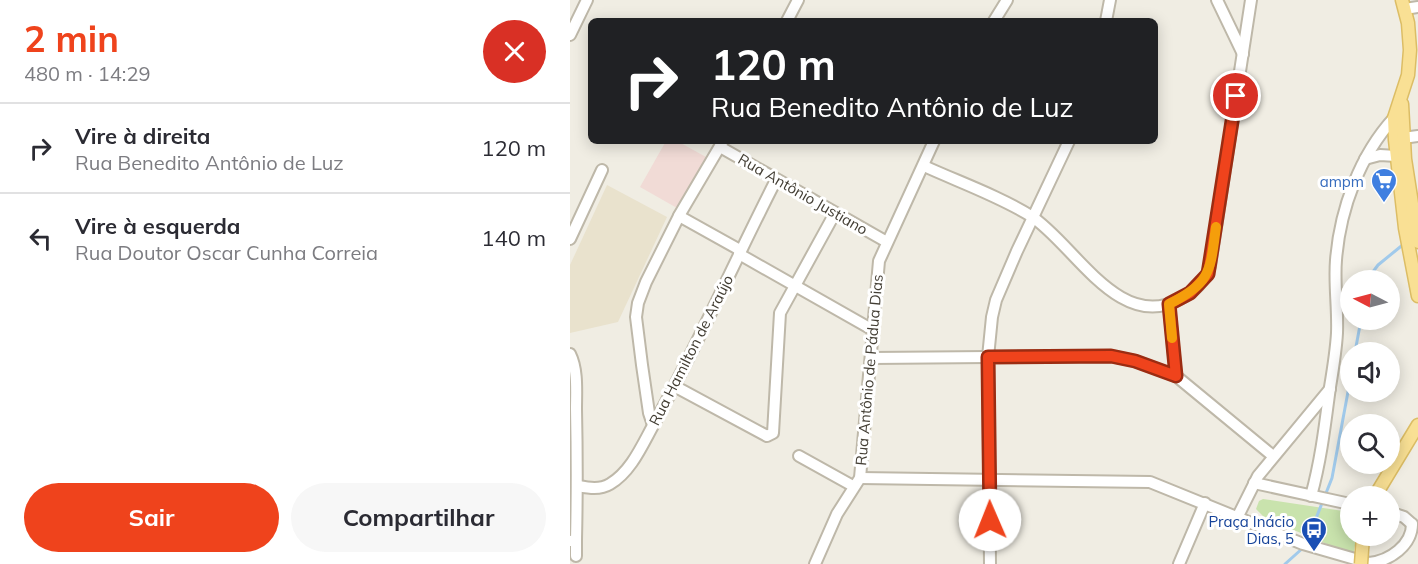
<!DOCTYPE html>
<html lang="pt">
<head>
<meta charset="utf-8">
<style>
	:root { --surface:#fff; --page:#f7f7f7; --text:#2b2b33; --muted:#7c7c81; --line:#e1e1e2; --accent:#ef431c }
	body { margin:0; font-family:Mulish,sans-serif; background:var(--page); color:var(--text); height:100vh; display:flex; flex-direction:column; font-size:22px; white-space:nowrap }
	* { box-sizing:border-box; margin:0 }
	p { font-size:20px; color:var(--muted) }
	.icon { flex:none; width:33px; height:33px; fill:none; stroke:currentColor; stroke-width:2; stroke-linecap:round; stroke-linejoin:round }
	.map { position:relative; flex:1; overflow:hidden }
	.sheet { display:flex; flex-direction:column; background:var(--surface); width:570px }
	.sheet>* { flex:none }
	.hud { position:absolute; left:18px; top:18px; width:570px; height:126px; border-radius:9px; box-shadow:0 3px 15px #0003; background:#202124; color:#fff; overflow:hidden }
	.needle { width:39px; rotate:276deg }
	.tools { position:absolute; left:770px; top:270px; display:grid; gap:12px }
	.tools a { display:grid; place-items:center; width:60px; height:60px; border-radius:50%; background:var(--surface); box-shadow:0 3px 15px #0003; font-size:30px }
	.pin { position:absolute; display:grid; place-items:center; width:51px; height:51px; color:#fff; margin:-26px; border:3px solid #fff; border-radius:50%; box-shadow:0 2px 6px #0007 }
	.me { position:absolute; width:66px; margin:-33px; rotate:359deg; stroke-linejoin:round; filter:drop-shadow(0 0 4px #0008) }
	.turn { display:flex; align-items:center; gap:21px; height:126px; padding:0 24px; font-size:27px }
	.turn .icon { width:78px; height:78px; stroke-width:2.5 }
	.turn b { display:block; font-size:42px; line-height:51px }
	.round { display:grid; place-items:center; flex:none; width:63px; height:63px; border-radius:32px; background:var(--page) }
	.head { display:flex; align-items:center; justify-content:space-between; height:102px; padding:0 24px }
	h1 { font-size:36px; font-weight:700; line-height:45px; color:var(--accent) }
	.cta { display:flex; gap:12px; margin-top:auto; padding:12px 24px }
	.cta a { flex:1; height:69px; border-radius:36px; background:var(--accent); color:#fff; font-size:24px; font-weight:700; line-height:69px; text-align:center }
	.cta a+a { background:var(--page); color:var(--text) }
	ul { padding:0; list-style:none }
	li { display:flex; align-items:center; gap:18px; height:90px; padding:0 24px; border-top:2px solid var(--line) }
	li div { flex:1 }
	li b { display:block; font-size:22px }
	li em { font-style:normal }
	main { display:flex; flex:1; min-height:0 }
	.map>svg:first-child { display:block }
	.education { fill:#e9e2cd }
	.medical { fill:#f1dbd6 }
	.green { fill:#c9e3ad }
	.lines { fill:none; stroke-linecap:round; stroke-linejoin:round }
	.stream { stroke:#a1caeb; stroke-width:3 }
	.minor-casing { stroke:#beb8a9; stroke-width:14 }
	.major-casing { stroke:#dcbd65; stroke-width:15 }
	.minor { stroke:#fff; stroke-width:10 }
	.major { stroke:#f9e094; stroke-width:12 }
	.major-bridge-casing { stroke:#dcbd65; stroke-width:15; stroke-linecap:butt }
	.major-bridge { stroke:#f9e094; stroke-width:12 }
	.route-casing { stroke:#9b2c12; stroke-width:15 }
	.route { stroke:#ef431c; stroke-width:10 }
	.slow { stroke:#f59e0b; stroke-width:10 }
	.labels { text-anchor:middle; dominant-baseline:central; stroke-width:6; stroke-linejoin:round; paint-order:stroke }
	.shop-label { font-size:15px; fill:#366cbe; stroke:#fff; text-anchor:end }
	.street-label { font-size:15px; fill:#423d33; stroke:#fff }
	.transit-label { font-size:15px; fill:#164399; stroke:#fff; text-anchor:end }
</style>
</head>
<body>
<main>
<section class="sheet">
<div class="head"><div><h1>2 min</h1><p>480 m · 14:29</p></div><a class="round" style="background:#d93025;color:#fff"><svg class="icon" aria-label="close" viewBox="0 0 24 24"><path d="M6 6l12 12M18 6L6 18"/></svg></a></div>
<ul>
<li><svg class="icon" aria-label="right" viewBox="0 0 24 24"><path d="M7 20v-9h11M14 6l5 5-5 5"/></svg><div><b>Vire à direita</b><p>Rua Benedito Antônio de Luz</p></div><em>120 m</em></li>
<li><svg class="icon" aria-label="left" viewBox="0 0 24 24"><path d="M17 20v-9H6M10 6l-5 5 5 5"/></svg><div><b>Vire à esquerda</b><p>Rua Doutor Oscar Cunha Correia</p></div><em>140 m</em></li>
</ul>
<div class="cta"><a>Sair</a><a>Compartilhar</a></div>
</section>
<div class="map">
<svg width="848" height="564" viewBox="0 0 848 564">
	<rect width="100%" height="100%" fill="#f0ede3"/>
	<polygon class="education" points="37,185 97,217 48,322 0,333 0,265"/>
	<polygon class="medical" points="96,141 107,141 136,157 107,208 70,187"/>
	<polygon class="green" points="693,499 780,512 780,536 787,536 783,555 695,518 686,509 689,501"/>
	<g class="lines">
		<g class="stream">
			<polyline points="797,280 808,265 835,243"/>
			<polyline points="785,352 791,320"/>
			<polyline points="737,541 762,478 780,381"/>
			<polyline points="715,564 734,547"/>
		</g>
		<defs>
			<g id="minor">
				<polyline points="647,0 673,54"/>
				<polyline points="835,9 848,7"/>
				<polyline points="217,21 228,0"/>
				<polyline points="424,21 437,0"/>
				<polyline points="536,21 540,0"/>
				<polyline points="0,35 17,0"/>
				<polyline points="833,138 848,136"/>
				<polyline points="150,147 317,242"/>
				<polyline points="795,159 810,155 826,156"/>
				<path d="M354 166C389 182 429 196 461 216 504 244 549 333 610 299 624 291 635 282 640 266L681 0"/>
				<polyline points="109,216 170,250"/>
				<polyline points="0,239 32,170"/>
				<polyline points="169,254 303,330"/>
				<polyline points="599,305 606,376 703,456"/>
				<path d="M0 354C8 370 6 392 6 409 7 453 7 496 6 540"/>
				<polyline points="302,358 541,356 565,361 606,376"/>
				<polyline points="106,387 197,436 203,433 210,313 265,213"/>
				<polyline points="83,425 79,413 72,365 66,317 68,303 76,282 110,214 153,141"/>
				<polyline points="229,456 283,486"/>
				<path d="M290 478 580 482 733 544 799 563C820 561 842 545 842 524"/>
				<polyline points="684,483 780,504"/>
				<path d="M8 486C19 488 30 490 40 484 62 471 73 443 85 422 129 343 165 260 206 180"/>
				<path d="M741 496C751 460 755 425 760 387 763 369 766 351 767 333 768 308 764 284 766 260 770 209 790 155 824 118"/>
				<polyline points="819,512 834,517 842,524"/>
				<polyline points="668,516 688,476 760,389"/>
				<polyline points="0,541 6,540 6,556"/>
				<polyline points="245,564 267,514 290,478 309,261 364,141"/>
				<polyline points="420,564 418,357 422,317 426,300 447,251 499,141"/>
				<polyline points="609,564 635,503"/>
			</g>
			<g id="major">
				<polyline points="832,0 838,23 840,50 838,75 824,118 825,140 835,228 848,296"/>
				<polyline points="832,104 835,159 848,242"/>
				<polyline points="805,496 848,425"/>
			</g>
		</defs>
		<use href="#minor" class="minor-casing"/>
		<use href="#major" class="major-casing"/>
		<use href="#minor" class="minor"/>
		<use href="#major" class="major"/>
		<defs>
			<polyline id="major-bridge" points="791,564 793,536"/>
		</defs>
		<use href="#major-bridge" class="major-bridge-casing"/>
		<use href="#major-bridge" class="major-bridge"/>
	</g>
	<g class="lines">
		<defs>
			<polyline id="route" points="420,520 418,357 541,356 565,361 606,376 599,304 620,293 638,274 666,96"/>
		</defs>
		<use href="#route" class="route-casing"/>
		<use href="#route" class="route"/>
		<path class="slow" d="M602 338 599 304C642 283 640 270 646 227"/>
	</g>
	<defs>
		<symbol id="supermarket-pin" viewBox="-11 -11 22 30"><path d="M0 17L-7.5 6A9.5 9.5 0 1 1 7.5 6Z" fill="#3f7fe0" stroke="#fff"/><path d="M-6-5.5h2.5l.6 2H6L4.5 2H-2.5L-4.4-4H-6ZM-1.5 3.2a1.3 1.3 0 1 0 .1 0ZM3 3.2a1.3 1.3 0 1 0 .1 0Z" fill="#fff"/></symbol>
		<symbol id="bus-pin" viewBox="-11 -11 22 30"><path d="M0 17L-7.5 6A9.5 9.5 0 1 1 7.5 6Z" fill="#1a4fb4" stroke="#fff"/><path d="M-5-6H5V4H4V6H2V4H-2V6H-4V4H-5ZM-3.5-4V0h7V-4ZM-3.5 1.2v1.5H-2V1.2ZM2 1.2v1.5H3.5V1.2Z" fill="#fff"/></symbol>
	</defs>
	<g fill-rule="evenodd">
		<use href="#supermarket-pin" x="799" y="166" width="30" height="40"/>
		<use href="#bus-pin" x="729" y="515" width="30" height="40"/>
	</g>
	<g class="labels">
		<g class="shop-label">
			<text x="794" y="181">ampm</text>
		</g>
		<g class="street-label">
			<text transform="translate(233 194) rotate(30)">Rua Antônio Justiano</text>
			<text transform="translate(121 350) rotate(-63)">Rua Hamilton de Araújo</text>
			<text transform="translate(299 370) rotate(-85)">Rua Antônio de Pádua Dias</text>
		</g>
		<g class="transit-label">
			<text x="724" y="521">Praça Inácio<tspan x="724" dy="17">Dias, 5</tspan></text>
		</g>
	</g>
</svg>
<div class="tools">
<a><svg class="needle" viewBox="-14 -14 28 28"><path d="M0-13l5 13h-10z" fill="#e53935"/><path d="M0 13l5-13h-10z" fill="#7c7c81"/></svg></a>
<a><svg class="icon" aria-label="sound" viewBox="0 0 24 24"><path d="M4 9h4l5-4v14l-5-4H4zM17 9q2 3 0 6"/></svg></a>
<a><svg class="icon" aria-label="search" viewBox="0 0 24 24"><circle cx="10" cy="10" r="6"/><path d="M15 15l6 6"/></svg></a>
<a>+</a>
</div>
<div class="pin" style="left:666px;top:96px;background:#d93025"><svg class="icon" aria-label="arrive" viewBox="0 0 24 24"><path d="M6 21V4h12l-3 4 3 4H6"/></svg></div>
<svg class="me" style="left:420px;top:520px" viewBox="-20 -20 40 40"><circle r="19" fill="#fff"/><path d="M0-13L10 11 0 6-10 11z" fill="#ef431c"/></svg>
<div class="hud">
<div class="turn"><svg class="icon" aria-label="right" viewBox="0 0 24 24"><path d="M7 20v-9h11M14 6l5 5-5 5"/></svg><div><b>120 m</b>Rua Benedito Antônio de Luz</div></div>
</div>
</div>
</main>
</body>
</html>
